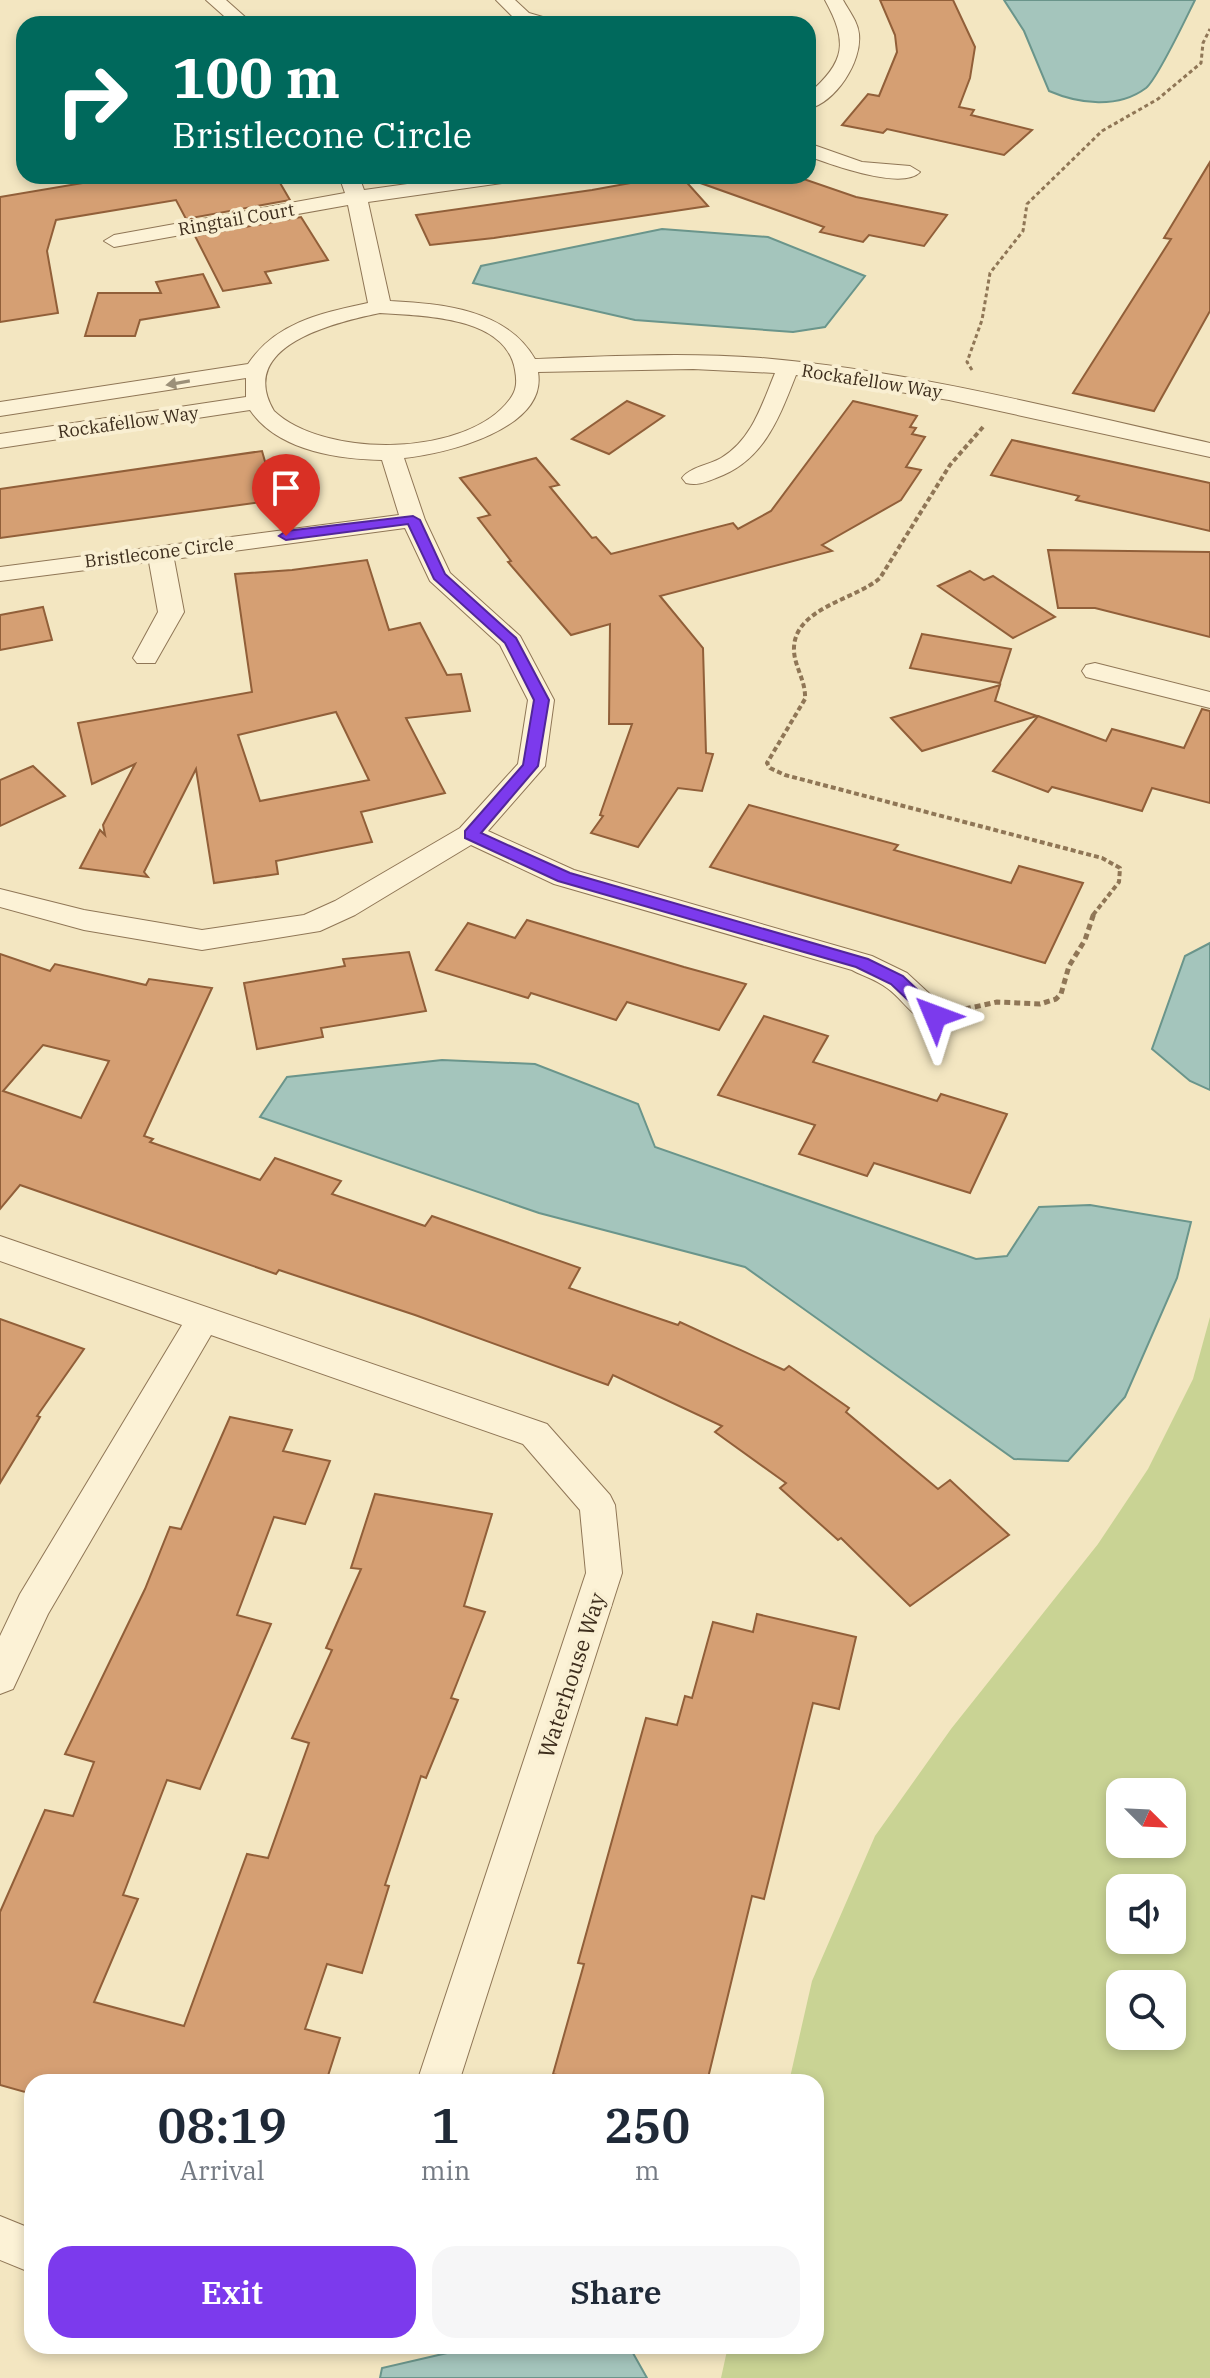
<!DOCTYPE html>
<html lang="en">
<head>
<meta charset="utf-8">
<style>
	:root { --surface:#fff; --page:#f6f6f7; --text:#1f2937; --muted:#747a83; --accent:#7c3aed }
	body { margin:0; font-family:"IBM Plex Serif",serif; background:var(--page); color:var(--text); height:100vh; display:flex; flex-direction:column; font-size:30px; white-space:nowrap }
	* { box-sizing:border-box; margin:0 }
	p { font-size:26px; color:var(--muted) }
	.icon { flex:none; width:44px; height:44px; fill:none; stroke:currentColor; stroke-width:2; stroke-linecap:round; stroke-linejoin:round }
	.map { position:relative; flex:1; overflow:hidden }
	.side { position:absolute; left:24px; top:2074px; width:800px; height:280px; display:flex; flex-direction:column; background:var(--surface); border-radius:24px; box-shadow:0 4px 12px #0003 }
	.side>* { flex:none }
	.hud { position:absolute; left:16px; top:16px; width:800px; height:168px; border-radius:24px; box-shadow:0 4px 12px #0003; background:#00695c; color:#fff; overflow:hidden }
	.needle { width:52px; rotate:114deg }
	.fabs { position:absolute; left:1106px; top:1778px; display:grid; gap:16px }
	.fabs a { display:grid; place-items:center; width:80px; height:80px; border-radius:16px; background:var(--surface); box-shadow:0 4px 12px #0003; font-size:40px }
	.pin { position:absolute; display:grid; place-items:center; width:68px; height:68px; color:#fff; margin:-82px -34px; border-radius:50% 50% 50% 0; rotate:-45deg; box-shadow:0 0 8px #0007 }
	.pin .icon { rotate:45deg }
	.me { position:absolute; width:88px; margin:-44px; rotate:314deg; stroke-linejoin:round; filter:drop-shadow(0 0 6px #0008) }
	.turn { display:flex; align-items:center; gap:28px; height:168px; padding:0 24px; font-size:36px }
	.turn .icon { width:104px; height:104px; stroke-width:2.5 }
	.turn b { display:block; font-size:56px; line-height:68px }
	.eta { display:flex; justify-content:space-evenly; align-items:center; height:136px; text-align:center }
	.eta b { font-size:48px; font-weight:600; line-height:56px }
	.action { display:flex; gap:16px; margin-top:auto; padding:16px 24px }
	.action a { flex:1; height:92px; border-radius:24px; background:var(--accent); color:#fff; font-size:32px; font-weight:600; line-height:92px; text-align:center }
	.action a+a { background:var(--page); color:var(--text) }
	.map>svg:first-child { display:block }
	.green { fill:#c9d394; fill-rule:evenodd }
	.water { fill:#a4c5bc; stroke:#6a958b; stroke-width:2 }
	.building { fill:#d59f73; stroke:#915f39; stroke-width:2; fill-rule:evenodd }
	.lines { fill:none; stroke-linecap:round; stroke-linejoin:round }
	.street-casing { stroke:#8f7656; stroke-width:2 }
	.path-far2 { stroke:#8f7656; stroke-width:3; stroke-dasharray:4 3; stroke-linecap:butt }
	.path-far1 { stroke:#8f7656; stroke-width:4; stroke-dasharray:5 3; stroke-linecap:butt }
	.path { stroke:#8f7656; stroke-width:5; stroke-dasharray:6 4; stroke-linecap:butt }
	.street { fill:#fcf2d6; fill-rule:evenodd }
	.oneway { fill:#9c9079 }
	.route { fill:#7c3aed; stroke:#51269a; stroke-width:2 }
	.labels { text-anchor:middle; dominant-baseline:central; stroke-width:8; stroke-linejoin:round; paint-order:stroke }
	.far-street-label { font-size:18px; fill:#3d2d1c; stroke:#f9efd2 }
	.street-label { font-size:22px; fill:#3d2d1c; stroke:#f9efd2 }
</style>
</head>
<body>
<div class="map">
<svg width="1210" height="2378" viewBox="0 0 1210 2378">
	<rect width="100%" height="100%" fill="#f3e6c1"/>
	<path class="green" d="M1210 1317V2378H721L728 2346H816V2082H789L812 1981 875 1836 951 1729 1098 1544 1148 1469 1193 1379ZM1120 1792H1172V1844H1120ZM1120 1888H1172V1940H1120ZM1120 1984H1172V2036H1120Z"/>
	<g class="water">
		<path d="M1004 0H1195C1186 18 1158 78 1146 88 1118 109 1079 104 1049 91L1024 31Z"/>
		<polygon points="662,229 768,237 865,276 825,327 793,332 635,320 473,283 481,266"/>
		<polygon points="1210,943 1210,1090 1190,1081 1152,1049 1185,956"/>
		<polygon points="442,1060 535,1064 638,1104 655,1147 976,1259 1007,1256 1039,1207 1090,1205 1191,1222 1177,1278 1125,1397 1068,1461 1014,1459 745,1267 539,1213 260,1117 287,1077"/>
		<polygon points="455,2346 629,2346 647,2378 380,2378 382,2368 447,2353"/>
	</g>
	<g class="building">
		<polygon points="880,0 953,0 975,47 970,78 959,107 974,110 971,115 1032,130 1004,155 887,129 883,133 842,125 868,94 879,96 897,52 895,35"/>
		<polygon points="1210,162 1210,311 1154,411 1073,393 1171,239 1164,238"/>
		<polygon points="124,176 276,176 290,200 186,219 176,200 56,220 47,251 58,313 0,322 0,197"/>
		<polygon points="669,176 681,176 708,206 494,238 430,245 416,215 592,190"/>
		<polygon points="693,176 795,176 856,197 947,215 924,246 869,235 863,242 820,232 824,227 692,180"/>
		<polygon points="301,217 328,260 265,272 271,283 223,291 195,236"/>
		<polygon points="203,274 219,307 140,320 135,336 85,336 98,293 161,293 156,282"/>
		<polygon points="627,401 664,416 609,454 572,439"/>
		<polygon points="853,401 917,416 910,427 916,428 912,434 925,437 906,467 921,470 901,500 822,545 832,551 660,596 703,648 706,753 713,754 702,791 678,788 638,847 591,833 603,816 600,815 632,724 609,724 610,624 571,635 508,562 511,561 478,518 490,515 460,478 536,458 559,485 550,487 592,538 596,537 611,554 733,523 738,529 771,511"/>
		<polygon points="1012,440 1210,483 1210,531 1076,500 1079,496 991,475"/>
		<polygon points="262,451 276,500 0,538 0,489"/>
		<polygon points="1048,550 1210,552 1210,637 1095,608 1058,608"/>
		<path d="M367 560 389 630 420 623 447 675 461 674 470 711 406 718 445 793 361 812 372 842 276 861 278 874 214 883 196 769 144 872 148 877 80 868 100 830 105 835 103 825 135 764 92 784 78 723 252 692 235 574 292 570ZM336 712 369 780 260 801 238 735Z"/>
		<polygon points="970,571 984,580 993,576 1055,617 1013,638 938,586"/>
		<polygon points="43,607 52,640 0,650 0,615"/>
		<polygon points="922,634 1011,649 1000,683 910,668"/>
		<polygon points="1000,685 995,701 1037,716 922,751 891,718"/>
		<polygon points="1202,709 1210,711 1210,803 1152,788 1142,811 1052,787 1048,792 993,771 1038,716 1106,741 1112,729 1184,748"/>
		<polygon points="33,766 65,796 0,826 0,780"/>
		<polygon points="749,805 898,845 894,850 1011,883 1019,866 1083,883 1045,963 710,867"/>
		<polygon points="527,920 684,967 746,984 719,1030 627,1002 616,1020 531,993 528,998 436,970 468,923 515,938"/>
		<polygon points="409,952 426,1011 321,1028 323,1037 257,1049 244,983 345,966 343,959"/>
		<path d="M0 954 50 971 55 964 146 985 149 979 212 988 144 1136 153 1139 150 1142 260 1180 275 1158 341 1181 332 1194 425 1226 432 1216 580 1268 569 1288 678 1325 680 1322 784 1370 789 1366 849 1408 846 1412 938 1489 950 1480 1009 1535 910 1606 841 1538 838 1540 780 1488 786 1483 715 1432 722 1426 613 1375 608 1385 415 1315 279 1270 276 1274 20 1185 0 1209ZM43 1045 109 1061 81 1118 3 1091Z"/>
		<polygon points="764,1016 828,1036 813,1062 937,1101 941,1094 1007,1114 970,1193 874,1163 867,1176 799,1154 815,1125 718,1095"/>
		<polygon points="0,1319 84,1349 37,1416 40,1417 0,1483"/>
		<polygon points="230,1417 292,1430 283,1451 330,1461 305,1524 274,1517 237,1615 271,1624 200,1789 167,1780 123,1895 138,1899 94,2002 184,2026 247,1854 268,1858 309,1743 292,1738 332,1650 326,1648 361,1569 351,1568 375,1494 492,1514 464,1606 485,1612 451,1698 458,1700 426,1778 421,1776 385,1885 389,1886 362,1973 327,1964 305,2029 340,2038 326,2082 32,2082 32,2094 0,2085 0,1912 45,1810 73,1816 94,1762 65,1754 145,1589 170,1527 181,1529"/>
		<polygon points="757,1614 856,1637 839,1709 813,1703 764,1899 752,1896 707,2082 584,2082 553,2074 584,1964 578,1963 646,1718 677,1725 685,1696 692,1698 713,1622 753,1632"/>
	</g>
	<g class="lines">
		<defs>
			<g id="street">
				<polygon points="206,0 226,0 253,24 233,24"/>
				<polygon points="496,0 515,0 529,13 553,20 556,24 517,21"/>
				<path d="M825 0H843C849 11 858 22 859 34 862 62 836 102 808 109V94C846 62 848 42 825 0Z"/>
				<path d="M808 143 862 162 910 166 920 172C902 191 830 164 808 156Z"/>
				<path d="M339 176H359L364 190 465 176H519L509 182 368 202 390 301C443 304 506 309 535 359 610 356 686 352 761 358 913 371 1062 410 1210 443V457L949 400 796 375C779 418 764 461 716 478 706 482 697 486 686 483L682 478C690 467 709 465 721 458 752 440 762 404 775 373L693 369 538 372C548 429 445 454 404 458L425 520 450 573 520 636 554 700 545 766 488 831 574 870 872 956 907 973 946 1009 950 1016 946 1023C919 1031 907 1002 887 988 877 980 863 976 852 970L554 884 471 845 355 915 320 931 202 950 84 930 0 907V889L84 910 202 930 304 915 335 901 460 828 518 764 528 700 500 645 430 581 405 528 174 559 184 612 155 663H137L133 658 158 612 149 562 0 581V567L399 515 382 460C337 459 277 450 250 410L0 448V434L246 397V378L0 416V402L248 364C276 322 322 313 368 303L348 205 114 247 104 241 114 235 345 193ZM380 313C423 316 506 316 515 370 517 381 517 390 510 399 468 457 325 459 274 411 235 345 337 322 380 313Z"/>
				<polygon points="1095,663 1210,692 1210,708 1086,677 1082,671 1086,665"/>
				<polygon points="0,1236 547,1424 610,1495 615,1505 622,1573 459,2082 417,2082 586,1573 580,1510 523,1444 211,1335 48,1614 13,1689 0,1694 0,1636 20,1594 182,1325 0,1261"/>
				<polygon points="0,2216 32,2229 32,2273 0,2260"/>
			</g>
		</defs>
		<use href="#street" class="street-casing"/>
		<polyline class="path-far2" points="972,370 967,362 982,320 990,273 1023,231 1027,204 1102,131 1158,99 1201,63 1203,43 1210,29"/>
		<path class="path-far1" d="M983 427 950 465 880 578C855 600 792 608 794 651 795 668 806 681 805 699L767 763 770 768 785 775 1102 858 1120 868 1119 882 1093 915"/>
		<polyline class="path" points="965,1009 997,1002 1040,1004 1056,999 1061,994 1069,966 1085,940 1094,913"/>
		<use href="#street" class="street"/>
	</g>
	<defs><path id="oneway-solid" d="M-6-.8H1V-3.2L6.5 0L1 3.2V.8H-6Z" transform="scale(2)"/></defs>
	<use class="oneway" href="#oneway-solid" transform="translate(178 383) rotate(170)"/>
	<polygon class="route" points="413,516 420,520 445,574 516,638 549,700 538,766 481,833 570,873 868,959 903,976 941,1012 944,1016 941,1020 929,1020 891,984 856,967 558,881 465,838 465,831 523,765 534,700 505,643 434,579 408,524 286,540 279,536 286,531"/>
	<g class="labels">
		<g class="far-street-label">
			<text transform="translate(236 219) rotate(-10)">Ringtail Court</text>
			<text transform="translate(872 381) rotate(9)">Rockafellow Way</text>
			<text transform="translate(128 422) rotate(-8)">Rockafellow Way</text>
			<text transform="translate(159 552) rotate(-7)">Bristlecone Circle</text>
		</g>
		<g class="street-label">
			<text transform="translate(571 1675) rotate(-72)">Waterhouse Way</text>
		</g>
	</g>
</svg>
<div class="fabs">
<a><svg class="needle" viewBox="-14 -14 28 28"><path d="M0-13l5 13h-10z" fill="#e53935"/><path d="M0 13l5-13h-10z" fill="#747a83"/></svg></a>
<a><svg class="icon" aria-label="sound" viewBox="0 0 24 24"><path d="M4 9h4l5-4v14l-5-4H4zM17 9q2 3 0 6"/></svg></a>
<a><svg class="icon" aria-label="search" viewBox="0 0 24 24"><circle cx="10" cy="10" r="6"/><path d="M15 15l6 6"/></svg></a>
</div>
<div class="pin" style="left:286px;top:536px;background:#d93025"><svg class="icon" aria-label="arrive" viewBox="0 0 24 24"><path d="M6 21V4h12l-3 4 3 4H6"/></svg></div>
<svg class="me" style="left:935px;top:1016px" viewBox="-20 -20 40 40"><path d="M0-17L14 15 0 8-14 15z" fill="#7c3aed" stroke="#fff" stroke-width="4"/></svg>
<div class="hud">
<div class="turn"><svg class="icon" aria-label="right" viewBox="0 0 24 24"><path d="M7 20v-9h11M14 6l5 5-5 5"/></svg><div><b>100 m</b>Bristlecone Circle</div></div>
</div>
<section class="side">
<div class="eta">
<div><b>08:19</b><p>Arrival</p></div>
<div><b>1</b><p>min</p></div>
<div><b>250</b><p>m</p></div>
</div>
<div class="action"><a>Exit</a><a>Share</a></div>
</section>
</div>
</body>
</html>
